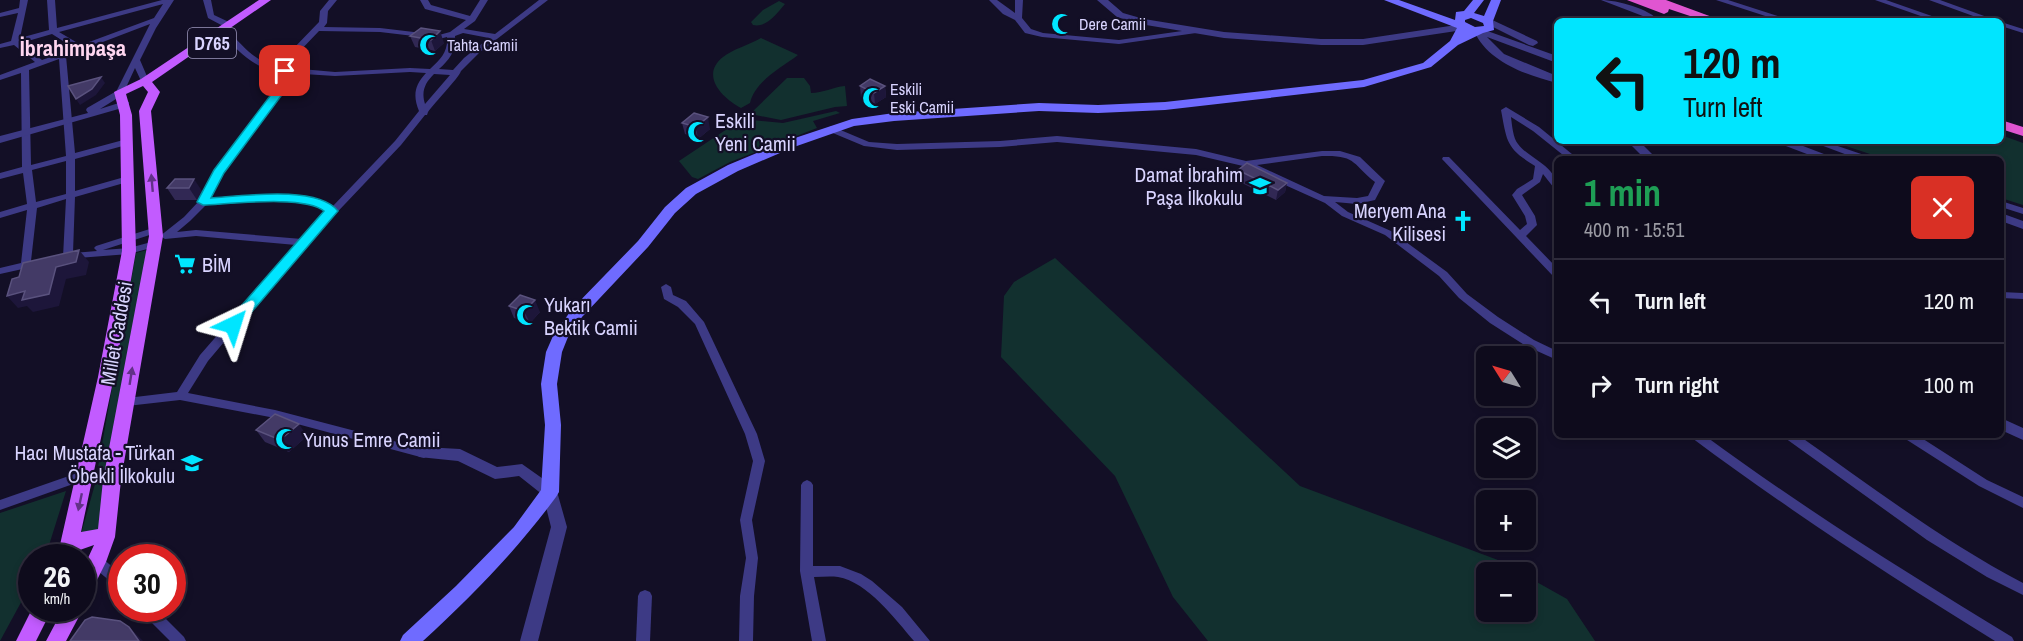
<!DOCTYPE html>
<html lang="en">
<head>
<meta charset="utf-8">
<style>
	:root { --surface:#0e0b1c; --page:#171425; --text:#f1f3f6; --muted:#9b9ba3; --line:#2e2b3b }
	body { margin:0; font-family:"Archivo Narrow",sans-serif; background:var(--page); color:var(--text); height:100vh; display:flex; flex-direction:column; font-size:22px; white-space:nowrap }
	* { box-sizing:border-box; margin:0 }
	p { font-size:20px; color:var(--muted) }
	.icon { flex:none; width:33px; height:33px; fill:none; stroke:currentColor; stroke-width:2; stroke-linecap:round; stroke-linejoin:round }
	.map { position:relative; flex:1; overflow:hidden }
	.drawer { position:absolute; left:1554px; top:156px; width:450px; height:282px; display:flex; flex-direction:column; background:var(--surface); border-radius:9px; box-shadow:0 3px 9px #0003,0 0 0 2px var(--line) }
	.drawer>* { flex:none }
	.guide { position:absolute; left:1554px; top:18px; width:450px; height:126px; border-radius:9px; box-shadow:0 3px 9px #0003,0 0 0 2px var(--line); background:#00e5ff; color:#111; overflow:hidden }
	.needle { width:39px; rotate:307deg }
	.tools { position:absolute; left:1476px; top:346px; display:grid; gap:12px }
	.tools a { display:grid; place-items:center; width:60px; height:60px; border-radius:9px; background:var(--surface); box-shadow:0 3px 9px #0003,0 0 0 2px var(--line); font-size:30px }
	.speed { position:absolute; left:18px; top:544px; display:flex; gap:12px; font-size:30px; font-weight:700; text-align:center }
	.speed>* { display:grid; place-content:center; width:78px; height:78px; border-radius:50%; background:var(--surface); box-shadow:0 3px 9px #0003,0 0 0 2px var(--line); line-height:1 }
	.speed small { font-size:15px; font-weight:400 }
	.speed .limit { border:9px solid #d22; background:#fff; color:#111 }
	.pin { position:absolute; display:grid; place-items:center; width:51px; height:51px; color:#fff; margin:-26px; border-radius:12px; box-shadow:0 3px 9px #0006 }
	.me { position:absolute; width:66px; margin:-33px; rotate:41deg; stroke-linejoin:round; filter:drop-shadow(0 0 4px #0008) }
	.turn { display:flex; align-items:center; gap:21px; height:126px; padding:0 30px; font-size:27px }
	.turn .icon { width:78px; height:78px; stroke-width:2.5 }
	.turn b { display:block; font-size:42px; line-height:51px }
	.round { display:grid; place-items:center; flex:none; width:63px; height:63px; border-radius:9px; background:var(--page) }
	.head { display:flex; align-items:center; justify-content:space-between; height:102px; padding:0 30px }
	h1 { font-size:36px; font-weight:700; line-height:45px; color:#1e9e55 }
	ul { padding:0; list-style:none }
	li { display:flex; align-items:center; gap:18px; height:84px; padding:0 30px; border-top:2px solid var(--line) }
	li div { flex:1 }
	li b { display:block; font-size:22px }
	li em { font-style:normal }
	.map>svg:first-child { display:block }
	.green { fill:#12302f }
	.lines { fill:none; stroke-linecap:round; stroke-linejoin:round }
	.minor { fill:#3d3a85; fill-rule:evenodd }
	.tertiary { fill:#3d3a85; fill-rule:evenodd }
	.secondary { fill:#6f6bff; fill-rule:evenodd }
	.primary { fill:#c25bff; fill-rule:evenodd }
	.trunk { fill:#e055d1; fill-rule:evenodd }
	.wall { fill:#312854 }
	.shaded-wall { fill:#1d163a }
	.building { fill:#433a66; stroke:#5a527e; stroke-width:1.5 }
	.oneway { fill:#623188 }
	.route { fill:#00e5ff; stroke:#0095a6; stroke-width:1.5 }
	.labels { text-anchor:middle; dominant-baseline:central; stroke-width:4.5; stroke-linejoin:round; paint-order:stroke }
	.far-poi-label { font-size:16px; fill:#d9d4ff; stroke:#130f26; text-anchor:start }
	.shield { fill:#130f26; stroke:#9e99be; stroke-width:1.5 }
	.shield-label { font-size:18px; font-weight:bold; fill:#d9d4ff }
	.poi-label { font-size:20px; fill:#d9d4ff; stroke:#130f26; text-anchor:start }
	.street-label { font-size:20px; fill:#d9d4ff; stroke:#130f26 }
	.far-district-label { font-size:22px; font-weight:bold; fill:#ffd6f0; stroke:#130f26 }
</style>
</head>
<body>
<div class="map">
<svg width="2023" height="641" viewBox="0 0 2023 641">
	<rect width="100%" height="100%" fill="#130f26"/>
	<g class="green">
		<path d="M779 1 785 4C777 13 767 28 753 25L751 22 763 10Z"/>
		<path d="M761 38 798 55C781 68 755 81 750 103L741 108C724 99 699 76 723 57 733 49 749 45 761 38Z"/>
		<path d="M787 78H804L810 86 811 93C823 93 833 87 845 86L847 106 835 107 781 120 750 114Z"/>
		<polygon points="836,111 840,113 813,121 817,128 730,162 698,179 692,177 679,161 742,119 783,123"/>
		<polygon points="2001,135 2023,143 2023,205 2001,198 2001,159 1885,159 1831,141 2001,141"/>
		<polygon points="147,250 99,530 81,534 95,484 136,253"/>
		<polygon points="1055,258 1300,486 1498,560 1520,573 1486,573 1486,612 1526,612 1526,576 1567,599 1595,641 1208,641 1173,597 1115,476 1001,357 1004,296 1014,282"/>
		<polygon points="66,491 45,558 32,558 31,584 0,641 0,513"/>
	</g>
	<g class="lines">
		<g class="minor">
			<path d="M20 0H28L20 38 49 30 47 0H55L57 28 162 0H174L156 28 140 60 149 81 148 83H142L135 68 123 94H120L116 92 150 24 66 56 75 153 127 139 131 142 130 144 75 159V191L128 176 133 179 131 181 75 197 73 253 97 251 94 248 96 246 156 227 161 230 159 232 103 250 129 248 155 241 160 244 158 246 129 254 65 259 63 257 66 199 37 208 31 261 36 262 37 264 36 266 0 274V268L21 263 27 210 0 218V212L27 204 23 173 0 179V173L22 167 21 73 0 80V75L35 62 14 45 0 48V44L11 41 18 13 0 17V13L19 8ZM163 4 154 18 81 45 59 32ZM52 34 74 48 42 60 21 43ZM59 59 66 156 31 165 29 70ZM66 161V194L36 202 32 170Z"/>
			<polygon points="203,0 211,0 214,15 231,23 231,27 225,27 208,18"/>
			<path d="M329 0H337L328 11 327 23 324 27 380 28 439 35 450 32 466 20 425 9 420 0H428L431 5 470 16 480 0H488L475 21 464 29 495 34 539 0H548L480 52 461 71C458 79 435 102 428 112L427 115H425L401 145 307 244 208 361 188 393 275 410 428 450 430 453 428 456 424 458 275 418 180 400 127 406 123 405 121 402 123 399 127 398 177 392 200 355 296 245 196 236 165 239 160 236 184 217 199 201 215 171 275 92 280 72C256 70 238 51 223 35V31H229C243 47 260 66 282 67L291 51 319 22 320 11ZM319 31 380 32 439 39 447 37C448 52 441 59 430 69L410 68 335 72 290 68 297 54ZM463 33 489 38 464 58 453 70 439 69C450 59 456 51 455 36ZM410 72 426 73C414 86 413 96 419 111L395 141 332 207C296 187 249 196 209 199L222 173 283 92 288 73 335 76ZM434 74 450 75 425 104C421 91 425 83 434 74ZM251 201C277 200 304 199 327 212L302 239 196 230 177 232 190 221 206 205Z"/>
			<polygon points="989,0 997,0 1015,13 1015,0 1023,0 1022,18 1031,29 1043,33 1119,40 1196,29 1200,31 1196,33 1119,44 1042,37 1025,33 1015,20 1003,14"/>
			<path d="M1601 0C1617 0 1650 9 1659 21H1651L1648 18Z"/>
			<polygon points="1716,0 1728,0 1793,21 1781,21"/>
			<polygon points="1875,0 1886,0 1946,21 1935,21"/>
			<polygon points="1929,0 1940,0 1998,21 1987,21"/>
			<polygon points="2001,22 2023,29 2023,33 2001,26"/>
			<path d="M1506 107 1539 127 1578 159H1568L1533 131 1511 117C1512 125 1513 138 1518 144 1530 160 1557 165 1557 189L1554 188 1543 174 1540 182 1522 195 1535 216 1537 225 1526 236 1557 268V277L1553 276 1442 159 1443 157H1449L1520 230 1527 224 1525 216 1512 195 1517 189 1533 179 1535 166C1506 148 1507 142 1501 110Z"/>
			<path d="M831 126 869 142 897 144 1000 141 1057 136 1196 149 1246 161 1322 151H1340L1360 157 1385 181 1375 200 1357 204 1335 202 1348 212 1391 231 1447 272 1467 294 1498 317 1534 340 1557 351V360L1526 346 1490 323 1459 298 1439 276 1385 235 1342 216 1325 203 1243 166 1196 155 1057 142 1000 147 897 150 864 146 828 131 827 129ZM1322 156C1357 155 1352 164 1375 182L1368 196 1357 198 1324 196 1257 165Z"/>
			<polygon points="1810,141 1823,141 1870,157 1871,159 1858,159"/>
			<polygon points="2001,201 2023,208 2023,214 2001,207"/>
			<polygon points="666,284 671,287 673,295 686,301 704,322 757,434 765,461 752,520 758,558 754,596 753,641 739,641 740,596 746,558 740,520 753,461 745,434 695,324 678,307 664,299 661,287"/>
			<polygon points="2001,292 2023,293 2023,299 2001,298"/>
			<path d="M1690 435H1704C1803 508 1907 573 2012 637L2014 641H1995C1891 577 1790 511 1692 438Z"/>
			<path d="M1783 435H1798C1872 487 1943 541 2023 583V595L1987 577 1927 540 1785 438Z"/>
			<polygon points="1902,435 1917,435 1987,480 2023,497 2023,508 1979,486 1904,438"/>
			<polygon points="86,470 90,472 92,475 90,478 0,510 0,500"/>
			<path d="M807 480 811 482 813 485V566H840L861 574 872 581 902 607 930 641H914C895 619 868 582 838 577 830 576 822 577 814 577L826 641H812L800 571 801 485 803 482Z"/>
			<polygon points="97,557 102,558 122,575 122,588 117,587 92,566 91,562 92,558"/>
			<polygon points="645,590 650,592 652,596 650,641 636,641 638,596 640,592"/>
			<polygon points="140,609 156,609 184,637 186,641 170,641 142,613"/>
		</g>
		<g class="tertiary">
			<polygon points="1097,0 1108,0 1123,13 1144,19 1224,32 1321,39 1363,39 1463,24 1468,27 1463,30 1363,45 1321,45 1224,38 1140,24 1117,17"/>
			<polygon points="1488,18 1537,41 1538,43 1533,46 1529,45 1485,23 1485,19"/>
			<path d="M1479 28 1557 56V63L1487 37 1504 54 1557 76V83C1526 75 1488 62 1474 31Z"/>
			<polygon points="120,89 125,92 124,94 100,109 125,101 129,102 129,106 0,143 0,136 88,113 86,110 87,108"/>
			<polygon points="1627,141 1639,141 1657,159 1645,159"/>
			<polygon points="1773,141 1790,141 1837,159 1820,159"/>
			<polygon points="2001,213 2023,221 2023,229 2001,221"/>
			<polygon points="2001,418 2023,428 2023,440 2001,430"/>
			<polygon points="424,447 460,449 497,467 522,464 556,488 567,527 538,641 520,641 551,527 543,495 519,476 495,479 458,461 419,457 416,453 419,449"/>
		</g>
		<path class="secondary" d="M1384 0H1399L1455 20 1456 12 1464 11 1473 0H1484L1474 13 1484 16 1491 0H1501L1493 21 1494 30 1483 33 1458 45 1431 67 1364 87 1165 110 1098 113 1039 111 894 121 854 126 794 147 738 171 696 194 675 213 648 247 582 317 568 337 562 352 557 384 561 425 559 492 556 497C517 550 472 596 423 641H400L403 635 456 586 514 527 541 490 545 425 541 384 546 352 553 336 572 309 638 241 665 207 686 188 728 165 786 141 852 119 894 113 1039 103 1098 105 1165 102 1363 80 1423 63 1450 41 1457 28ZM1471 18 1483 23 1484 26 1475 27 1465 22V20Z"/>
		<g class="primary">
			<path d="M259 0H271L152 82 160 92 151 111 163 236 121 480 115 537 106 562 89 596 82 598V571L94 545 77 551 75 558H57L98 377 122 251 120 115 114 92 141 79ZM143 86 148 92 139 111 149 236 103 480 98 529 81 532 114 377 136 251 132 115 126 94Z"/>
			<polygon points="32,609 52,609 36,641 16,641"/>
			<polygon points="63,609 83,609 66,641 46,641"/>
		</g>
		<g class="trunk">
			<polygon points="1627,0 1666,0 1723,21 1705,21 1669,9 1668,12 1664,14"/>
			<polygon points="2001,120 2023,127 2023,136 2001,129"/>
		</g>
	</g>
	<g class="wall">
		<polygon points="410,36 444,43 435,51 415,47"/>
		<polygon points="860,86 885,86 886,97 875,104 861,98"/>
		<polygon points="682,123 710,129 698,139 685,134"/>
		<polygon points="1238,170 1287,183 1285,192 1276,200 1236,180"/>
		<polygon points="175,179 202,191 197,200 175,200 167,188"/>
		<polygon points="509,306 540,312 530,323 514,318"/>
		<polygon points="256,430 307,436 289,452 265,442"/>
	</g>
	<g class="shaded-wall">
		<polygon points="440,31 444,43 435,51 431,40"/>
		<polygon points="101,77 105,83 96,95 80,105 76,99"/>
		<polygon points="885,86 886,97 875,104 874,93"/>
		<polygon points="708,117 710,129 698,139 696,127"/>
		<polygon points="194,179 202,191 197,200 189,188"/>
		<polygon points="1287,183 1285,192 1276,200 1278,190"/>
		<polygon points="79,250 89,262 86,275 66,279 59,306 33,312 27,306 18,308 7,296 25,291"/>
		<polygon points="535,300 540,312 530,323 524,311"/>
		<polygon points="299,424 307,436 289,452 280,440"/>
		<polygon points="129,627 143,641 139,641"/>
	</g>
	<g class="building">
		<polygon points="421,28 440,31 431,40 410,36"/>
		<polygon points="101,77 92,89 76,99 68,86"/>
		<polygon points="870,79 885,86 874,93 860,86"/>
		<polygon points="694,113 708,117 696,127 682,123"/>
		<polygon points="1247,163 1287,183 1278,190 1238,170"/>
		<polygon points="175,179 194,179 189,188 167,188"/>
		<polygon points="79,250 76,262 56,267 49,294 22,300 25,291 7,296 12,279 19,277 23,263"/>
		<polygon points="520,295 535,300 524,311 509,306"/>
		<polygon points="275,414 299,424 280,440 256,430"/>
		<polygon points="92,617 120,621 129,627 139,641 70,641 85,620"/>
	</g>
	<defs><path id="oneway-solid" d="M-6-.8H1V-3.2L6.5 0L1 3.2V.8H-6Z" transform="scale(1.5)"/></defs>
	<g class="oneway">
		<use href="#oneway-solid" transform="translate(152 183) rotate(-95)"/>
		<use href="#oneway-solid" transform="translate(131 376) rotate(-81)"/>
		<use href="#oneway-solid" transform="translate(80 502) rotate(102)"/>
	</g>
	<path class="route" d="M281 68 290 71 284 92 224 173 211 198C242 196 317 185 338 211L238 328H228L226 325 228 321 324 211C306 195 229 204 203 205L197 202 214 170 273 92Z"/>
	<defs>
		<symbol id="mosque-bare" viewBox="-9 -9 18 18"><path d="M3.5-4.9A6 6 0 1 0 3.5 4.9A5 5 0 1 1 3.5-4.9Z" fill="#00e5ff" stroke="#130f26" stroke-width="2.5" paint-order="stroke"/></symbol>
		<symbol id="school-bare" viewBox="-9 -9 18 18"><path d="M0-5L7-2L0 1L-7-2ZM-4 1L0 2.5L4 1V4Q0 6-4 4Z" fill="#00e5ff" stroke="#130f26" stroke-width="2.5" paint-order="stroke"/></symbol>
		<symbol id="church-bare" viewBox="-9 -9 18 18"><path d="M-1.2-6h2.4v3.5h3.3v2.4h-3.3V6h-2.4V-.1h-3.3v-2.4h3.3Z" fill="#00e5ff" stroke="#130f26" stroke-width="2.5" paint-order="stroke"/></symbol>
		<symbol id="supermarket-bare" viewBox="-9 -9 18 18"><path d="M-6-5.5h2.5l.6 2H6L4.5 2H-2.5L-4.4-4H-6ZM-1.5 3.2a1.3 1.3 0 1 0 .1 0ZM3 3.2a1.3 1.3 0 1 0 .1 0Z" fill="#00e5ff" stroke="#130f26" stroke-width="2.5" paint-order="stroke"/></symbol>
	</defs>
	<g fill-rule="evenodd">
		<use href="#mosque-bare" x="1047" y="9" width="30" height="30"/>
		<use href="#mosque-bare" x="415" y="30" width="30" height="30"/>
		<use href="#mosque-bare" x="858" y="83" width="30" height="30"/>
		<use href="#mosque-bare" x="683" y="117" width="30" height="30"/>
		<use href="#school-bare" x="1245" y="171" width="30" height="30"/>
		<use href="#church-bare" x="1448" y="206" width="30" height="30"/>
		<use href="#supermarket-bare" x="170" y="249" width="30" height="30"/>
		<use href="#mosque-bare" x="512" y="300" width="30" height="30"/>
		<use href="#mosque-bare" x="271" y="424" width="30" height="30"/>
		<use href="#school-bare" x="177" y="448" width="30" height="30"/>
	</g>
	<g class="labels">
		<g class="far-poi-label">
			<text x="1079" y="24">Dere Camii</text>
			<text x="447" y="45">Tahta Camii</text>
			<text x="890" y="89">Eskili<tspan x="890" dy="18">Eski Camii</tspan></text>
		</g>
		<rect class="shield" x="188" y="28" width="48" height="30" rx="4.5"/>
		<g class="shield-label">
			<text x="212" y="43">D765</text>
		</g>
		<g class="poi-label">
			<text x="715" y="120">Eskili<tspan x="715" dy="23">Yeni Camii</tspan></text>
			<text x="1243" y="174" text-anchor="end">Damat İbrahim<tspan x="1243" dy="23">Paşa İlkokulu</tspan></text>
			<text x="1446" y="210" text-anchor="end">Meryem Ana<tspan x="1446" dy="23">Kilisesi</tspan></text>
			<text x="202" y="264">BİM</text>
			<text x="544" y="304">Yukarı<tspan x="544" dy="23">Bektik Camii</tspan></text>
			<text x="303" y="439">Yunus Emre Camii</text>
			<text x="175" y="452" text-anchor="end">Hacı Mustafa - Türkan<tspan x="175" dy="23">Öbekli İlkokulu</tspan></text>
		</g>
		<g class="street-label">
			<text transform="translate(116 333) rotate(-80)">Millet Caddesi</text>
		</g>
		<g class="far-district-label">
			<text x="73" y="48">İbrahimpaşa</text>
		</g>
	</g>
</svg>
<div class="tools">
<a><svg class="needle" viewBox="-14 -14 28 28"><path d="M0-13l5 13h-10z" fill="#e53935"/><path d="M0 13l5-13h-10z" fill="#9b9ba3"/></svg></a>
<a><svg class="icon" aria-label="layers" viewBox="0 0 24 24"><path d="M12 4l9 5-9 5-9-5zM3 14l9 5 9-5"/></svg></a>
<a>+</a>
<a>−</a>
</div>
<div class="speed"><div>26<small>km/h</small></div><div class="limit">30</div></div>
<div class="pin" style="left:285px;top:71px;background:#d93025"><svg class="icon" aria-label="arrive" viewBox="0 0 24 24"><path d="M6 21V4h12l-3 4 3 4H6"/></svg></div>
<svg class="me" style="left:233px;top:325px" viewBox="-20 -20 40 40"><path d="M0-17L14 15 0 8-14 15z" fill="#00e5ff" stroke="#fff" stroke-width="4"/></svg>
<div class="guide">
<div class="turn"><svg class="icon" aria-label="left" viewBox="0 0 24 24"><path d="M17 20v-9H6M10 6l-5 5 5 5"/></svg><div><b>120 m</b>Turn left</div></div>
</div>
<section class="drawer">
<div class="head"><div><h1>1 min</h1><p>400 m · 15:51</p></div><a class="round" style="background:#d93025;color:#fff"><svg class="icon" aria-label="close" viewBox="0 0 24 24"><path d="M6 6l12 12M18 6L6 18"/></svg></a></div>
<ul>
<li><svg class="icon" aria-label="left" viewBox="0 0 24 24"><path d="M17 20v-9H6M10 6l-5 5 5 5"/></svg><div><b>Turn left</b></div><em>120 m</em></li>
<li><svg class="icon" aria-label="right" viewBox="0 0 24 24"><path d="M7 20v-9h11M14 6l5 5-5 5"/></svg><div><b>Turn right</b></div><em>100 m</em></li>
</ul>
</section>
</div>
</body>
</html>
